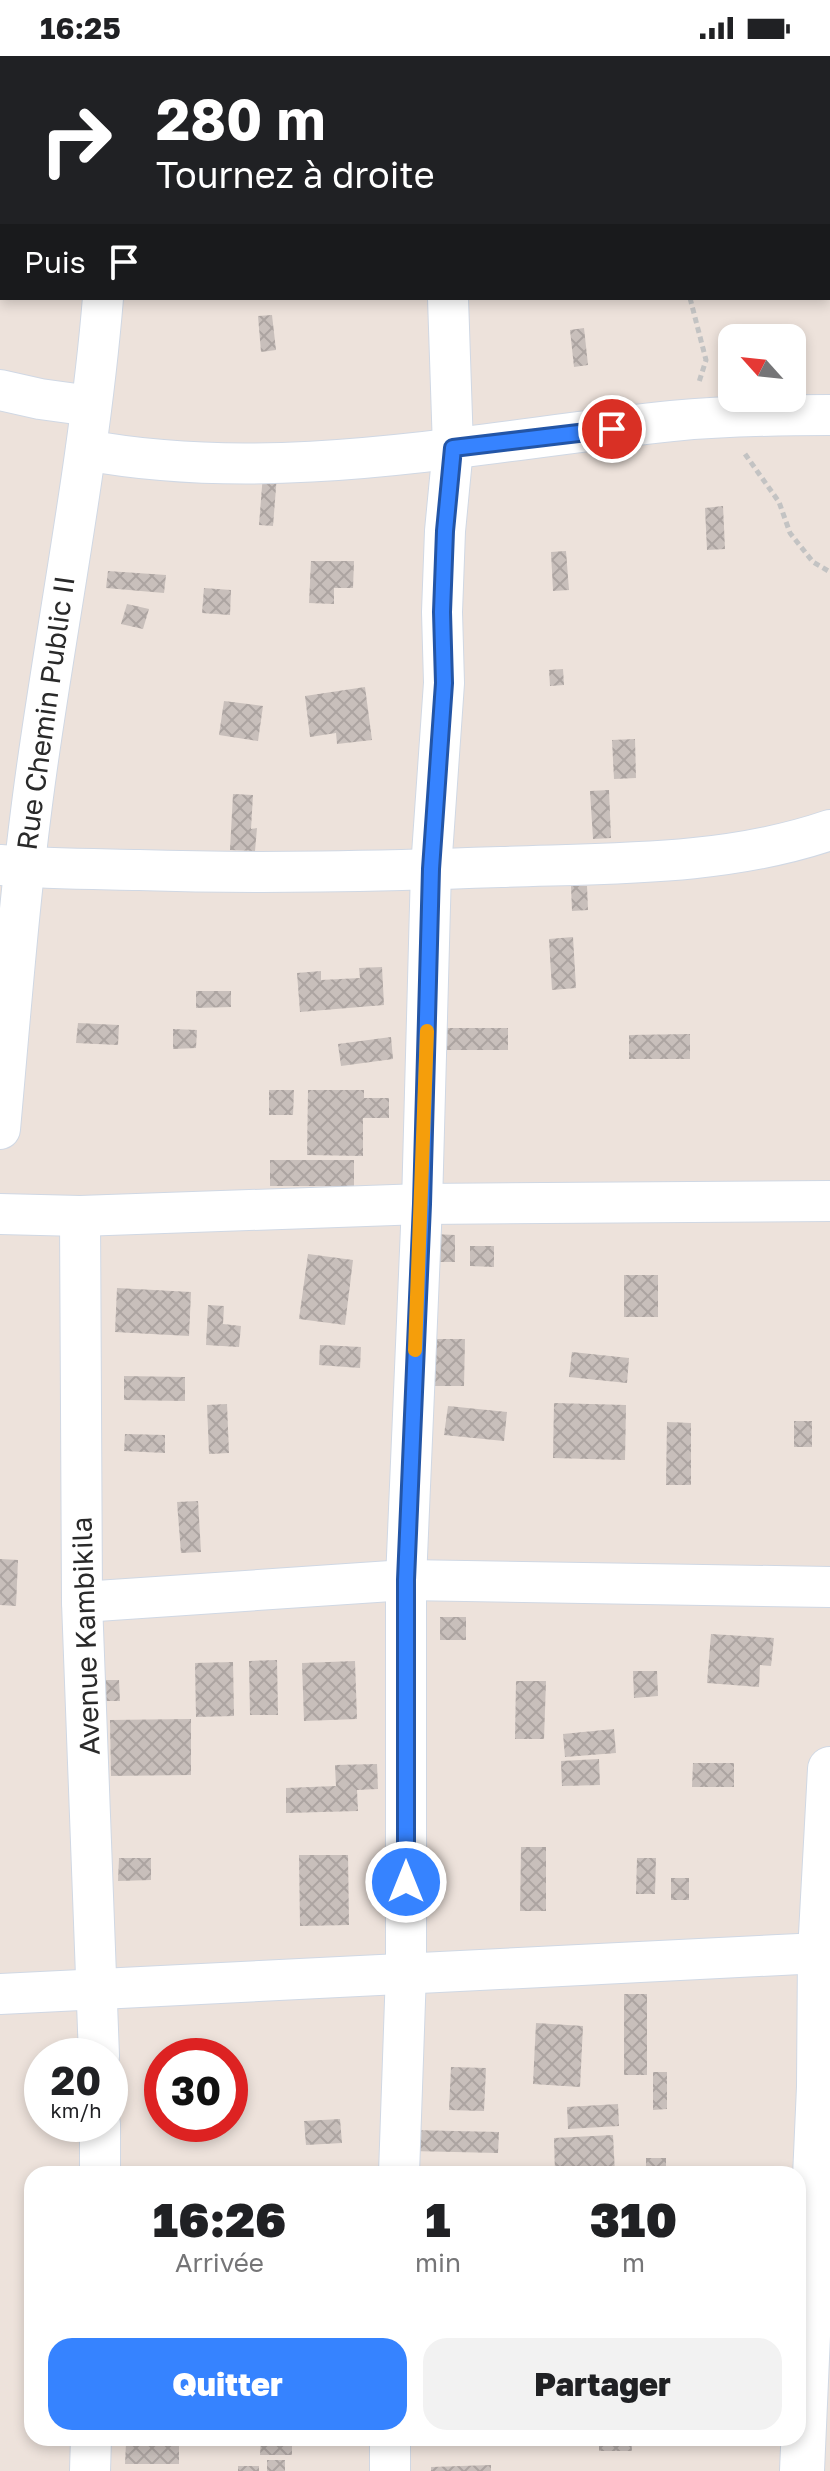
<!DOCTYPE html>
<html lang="fr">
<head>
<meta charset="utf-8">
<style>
	:root { --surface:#fff; --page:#f2f2f2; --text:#202124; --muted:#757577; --accent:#3683ff }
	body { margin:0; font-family:"Golos Text",sans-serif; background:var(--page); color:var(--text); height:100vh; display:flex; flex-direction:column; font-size:30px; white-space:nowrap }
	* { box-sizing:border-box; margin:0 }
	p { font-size:26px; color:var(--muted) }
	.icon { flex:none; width:44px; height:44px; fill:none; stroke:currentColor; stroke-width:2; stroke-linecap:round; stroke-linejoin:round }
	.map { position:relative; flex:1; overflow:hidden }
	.drawer { position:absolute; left:24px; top:2110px; width:782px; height:280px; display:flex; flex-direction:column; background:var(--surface); border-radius:24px; box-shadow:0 4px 12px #0003 }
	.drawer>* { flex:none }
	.guide { position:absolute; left:0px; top:0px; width:830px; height:244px; box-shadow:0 4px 12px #0003; background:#202124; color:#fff; overflow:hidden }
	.needle { width:52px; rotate:297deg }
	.controls { position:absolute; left:718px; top:268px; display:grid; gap:16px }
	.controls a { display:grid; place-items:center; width:88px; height:88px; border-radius:16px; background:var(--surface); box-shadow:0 4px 12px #0003; font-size:40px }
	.speed { position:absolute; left:24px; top:1982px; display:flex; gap:16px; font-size:40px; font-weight:700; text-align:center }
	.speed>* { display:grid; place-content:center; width:104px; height:104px; border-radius:50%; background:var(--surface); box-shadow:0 4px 12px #0003; line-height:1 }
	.speed small { font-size:20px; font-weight:400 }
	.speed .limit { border:12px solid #d22; background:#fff; color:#111 }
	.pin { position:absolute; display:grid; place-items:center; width:68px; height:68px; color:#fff; margin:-34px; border:4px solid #fff; border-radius:50%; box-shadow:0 2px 8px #0007 }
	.me { position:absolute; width:88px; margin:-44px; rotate:0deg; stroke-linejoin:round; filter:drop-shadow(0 0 6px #0008) }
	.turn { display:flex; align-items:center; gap:28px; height:168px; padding:0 24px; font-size:36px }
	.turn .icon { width:104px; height:104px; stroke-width:2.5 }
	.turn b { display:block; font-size:56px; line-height:68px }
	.then { display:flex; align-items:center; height:76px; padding:0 24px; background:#0003; gap:16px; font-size:30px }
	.eta { display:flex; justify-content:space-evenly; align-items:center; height:136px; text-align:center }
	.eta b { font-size:48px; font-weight:800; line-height:56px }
	.action { display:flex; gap:16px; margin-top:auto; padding:16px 24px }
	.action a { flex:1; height:92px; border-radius:24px; background:var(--accent); color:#fff; font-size:32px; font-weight:800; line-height:92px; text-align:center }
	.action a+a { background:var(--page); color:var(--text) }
	.status { display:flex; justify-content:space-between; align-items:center; height:56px; padding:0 40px; background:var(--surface); direction:ltr }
	.status svg { height:22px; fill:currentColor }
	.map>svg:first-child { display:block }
	.building { fill:url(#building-cross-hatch) }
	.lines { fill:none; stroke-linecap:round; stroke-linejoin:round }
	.street-casing { stroke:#d0d8e4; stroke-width:42 }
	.secondary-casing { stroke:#d0d8e4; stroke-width:46 }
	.path { stroke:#c3c3c3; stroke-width:5; stroke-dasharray:6 4; stroke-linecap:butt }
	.street { stroke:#fff; stroke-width:40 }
	.secondary { stroke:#fff; stroke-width:44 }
	.route-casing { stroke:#2355a6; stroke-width:20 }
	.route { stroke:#3683ff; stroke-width:14 }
	.slow { stroke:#f59e0b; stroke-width:14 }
	.labels { text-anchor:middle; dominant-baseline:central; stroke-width:6; stroke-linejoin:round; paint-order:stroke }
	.street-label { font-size:28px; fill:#2a2a2a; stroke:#fff }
</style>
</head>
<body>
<div class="status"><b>16:25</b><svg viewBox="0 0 49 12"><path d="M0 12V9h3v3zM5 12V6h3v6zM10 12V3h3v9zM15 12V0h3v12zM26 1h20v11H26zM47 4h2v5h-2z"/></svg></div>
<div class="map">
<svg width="830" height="2415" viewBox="0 0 830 2415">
	<defs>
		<pattern id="building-cross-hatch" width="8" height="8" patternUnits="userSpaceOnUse" patternTransform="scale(2)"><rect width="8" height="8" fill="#c8bfbb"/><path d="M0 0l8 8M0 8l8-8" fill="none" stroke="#aca4a1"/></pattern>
	</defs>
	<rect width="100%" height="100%" fill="#ede2db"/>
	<g class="building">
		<polygon points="272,259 276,294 261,296 258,260"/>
		<polygon points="584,272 588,309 574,311 570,274"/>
		<polygon points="263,418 277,419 273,470 259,469"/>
		<polygon points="723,450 725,493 707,494 705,452"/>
		<polygon points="566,495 569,534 553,535 551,496"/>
		<polygon points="311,505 354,505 353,532 334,532 334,548 309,547"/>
		<polygon points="108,515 166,519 164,537 106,532"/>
		<polygon points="204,532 231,534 230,559 202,557"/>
		<polygon points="127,548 149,553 143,573 121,568"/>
		<polygon points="563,613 564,629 550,630 549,614"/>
		<polygon points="365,631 372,684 337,688 336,677 310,681 305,640"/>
		<polygon points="224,645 263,650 258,685 219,679"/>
		<polygon points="635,683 636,722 614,723 612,684"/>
		<polygon points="609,734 611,782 593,783 590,735"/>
		<polygon points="233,738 253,739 251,773 257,772 255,795 230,794"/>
		<polygon points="571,830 587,830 588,854 572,855"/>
		<polygon points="573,881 576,932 552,934 549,883"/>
		<polygon points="382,911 384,949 300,956 297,917 321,915 321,924 360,922 359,912"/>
		<polygon points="196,935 231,935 231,951 196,952"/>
		<polygon points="78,967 119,969 118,989 76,987"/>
		<rect x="444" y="972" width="64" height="22"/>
		<polygon points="173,973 197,974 196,992 173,993"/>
		<polygon points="690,978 690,1003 629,1003 629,979"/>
		<polygon points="391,981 393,1003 341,1010 338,988"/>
		<polygon points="269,1034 294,1034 293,1059 269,1059"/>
		<polygon points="308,1034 364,1034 364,1042 389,1042 389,1062 363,1062 363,1100 307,1099"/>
		<rect x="270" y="1104" width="84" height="26"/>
		<polygon points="434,1178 455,1179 455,1206 433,1206"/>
		<polygon points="470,1190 494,1190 494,1211 470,1210"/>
		<polygon points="308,1198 353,1204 345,1269 299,1263"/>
		<rect x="624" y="1219" width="34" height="42"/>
		<polygon points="117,1232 191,1236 189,1280 115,1276"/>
		<polygon points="208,1249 224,1250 223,1268 241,1270 239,1291 206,1289"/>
		<polygon points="422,1283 465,1283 464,1330 421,1330"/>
		<polygon points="320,1289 361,1291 360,1312 319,1309"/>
		<polygon points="572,1296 629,1302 627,1327 569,1321"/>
		<polygon points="124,1320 185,1321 185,1345 124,1344"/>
		<polygon points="554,1347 626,1349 625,1404 553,1402"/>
		<polygon points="227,1348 229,1397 209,1398 207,1349"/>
		<polygon points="448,1350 507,1356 504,1385 444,1379"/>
		<rect x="794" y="1365" width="18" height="26"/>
		<polygon points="667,1366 691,1367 691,1429 666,1429"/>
		<polygon points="125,1378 165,1379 165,1397 124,1395"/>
		<polygon points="198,1445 201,1496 181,1497 177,1446"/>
		<polygon points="0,1503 18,1504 16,1550 0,1549"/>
		<rect x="440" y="1561" width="26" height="23"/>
		<polygon points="711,1578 774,1582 771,1610 760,1609 759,1631 707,1627"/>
		<polygon points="277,1604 278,1659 250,1659 249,1605"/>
		<polygon points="355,1605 357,1663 304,1665 302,1607"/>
		<polygon points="233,1606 234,1660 196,1661 195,1607"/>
		<polygon points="633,1615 657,1615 658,1640 634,1642"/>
		<polygon points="86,1624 119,1624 120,1645 105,1645"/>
		<polygon points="516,1625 546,1625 544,1683 515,1683"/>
		<polygon points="191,1663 191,1719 111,1720 110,1664"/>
		<polygon points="614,1673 616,1697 565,1701 563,1678"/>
		<polygon points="599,1703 600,1729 562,1730 561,1705"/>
		<polygon points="693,1707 734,1707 734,1731 692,1731"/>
		<polygon points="377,1708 378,1733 357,1734 358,1755 286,1757 286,1732 336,1730 335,1709"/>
		<polygon points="521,1791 546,1791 546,1855 520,1855"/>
		<polygon points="299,1799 348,1799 349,1869 300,1870"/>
		<polygon points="119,1802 151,1802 151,1824 118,1825"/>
		<polygon points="637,1802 656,1802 655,1838 636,1838"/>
		<rect x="671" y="1822" width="18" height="22"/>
		<rect x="624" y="1938" width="23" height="81"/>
		<polygon points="536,1967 583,1970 580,2031 533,2028"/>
		<polygon points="451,2011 486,2012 484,2055 449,2054"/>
		<polygon points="653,2016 667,2016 667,2053 653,2054"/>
		<polygon points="618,2048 619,2070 568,2073 567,2051"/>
		<polygon points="340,2063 342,2087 306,2089 304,2065"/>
		<polygon points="411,2074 499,2076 498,2097 411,2095"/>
		<polygon points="613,2079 615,2118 555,2118 554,2082"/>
		<rect x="646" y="2102" width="20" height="16"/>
		<rect x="189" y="2382" width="30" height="7"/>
		<polygon points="261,2382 292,2382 292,2399 260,2399"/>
		<polygon points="599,2382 631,2382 632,2395 599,2395"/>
		<polygon points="126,2387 179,2387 179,2408 125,2408"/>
		<rect x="267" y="2404" width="18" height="11"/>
		<polygon points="491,2409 491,2415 431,2415 431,2411"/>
		<rect x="238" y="2410" width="21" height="5"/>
	</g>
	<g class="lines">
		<defs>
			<g id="street">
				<polyline points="601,0 601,2"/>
				<polyline points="131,2 131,0"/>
				<polyline points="828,9 830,9"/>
				<polyline points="0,334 40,343 91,350"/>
				<path d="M86 394C280 430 479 385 672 365 724 360 778 359 830 359"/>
				<path d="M0 809C46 813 93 813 139 814 260 818 381 815 501 811 612 807 725 810 830 774"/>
				<path d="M0 1073C11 952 20 831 37 711 59 555 90 399 103 242"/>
				<polyline points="0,1158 80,1160 422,1148 830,1145"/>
				<polyline points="80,1160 82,1546 99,2000"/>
				<polyline points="82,1546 406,1524 830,1531"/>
				<polyline points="0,1938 820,1897"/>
				<polyline points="100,2118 100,2068"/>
				<polyline points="399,2118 406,1916 406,1524 422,1148 431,813 444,627 442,556 445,475 453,392 448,242"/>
				<polyline points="90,2415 91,2382"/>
				<polyline points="390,2415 390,2382"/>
			</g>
			<polyline id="secondary" points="802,2415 819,2031 820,1897 830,1713"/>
		</defs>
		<use href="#street" class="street-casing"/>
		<use href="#secondary" class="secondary-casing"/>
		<g class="path">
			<polyline points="690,242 706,304 699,326"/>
			<polyline points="745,398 779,446 790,477 813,506 830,516"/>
		</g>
		<use href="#street" class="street"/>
		<use href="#secondary" class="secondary"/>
	</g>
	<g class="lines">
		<defs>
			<polyline id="route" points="406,1826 406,1524 422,1148 431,813 444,627 442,556 445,475 453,392 612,373"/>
		</defs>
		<use href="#route" class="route-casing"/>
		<use href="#route" class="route"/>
		<polyline class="slow" points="415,1294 427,975"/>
	</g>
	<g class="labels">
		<g class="street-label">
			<text transform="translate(45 657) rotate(-82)">Rue Chemin Public II</text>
			<text transform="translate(85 1580) rotate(-92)">Avenue Kambikila</text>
		</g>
	</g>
</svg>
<div class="controls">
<a><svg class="needle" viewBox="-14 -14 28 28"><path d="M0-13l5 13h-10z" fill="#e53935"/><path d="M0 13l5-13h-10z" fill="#757577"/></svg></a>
</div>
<div class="speed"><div>20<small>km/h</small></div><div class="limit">30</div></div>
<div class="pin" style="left:612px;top:373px;background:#d93025"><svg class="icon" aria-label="arrive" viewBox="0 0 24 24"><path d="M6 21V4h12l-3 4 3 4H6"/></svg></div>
<svg class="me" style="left:406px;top:1826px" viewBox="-20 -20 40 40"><circle r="17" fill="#3683ff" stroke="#fff" stroke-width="3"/><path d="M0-11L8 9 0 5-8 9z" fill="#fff"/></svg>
<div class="guide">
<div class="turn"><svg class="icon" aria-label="right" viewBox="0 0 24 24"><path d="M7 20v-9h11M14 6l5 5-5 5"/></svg><div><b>280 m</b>Tournez à droite</div></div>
<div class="then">Puis<svg class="icon" aria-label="arrive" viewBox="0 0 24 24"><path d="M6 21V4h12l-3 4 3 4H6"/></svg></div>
</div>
<section class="drawer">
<div class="eta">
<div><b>16:26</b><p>Arrivée</p></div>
<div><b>1</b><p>min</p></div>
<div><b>310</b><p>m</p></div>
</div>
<div class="action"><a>Quitter</a><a>Partager</a></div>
</section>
</div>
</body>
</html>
